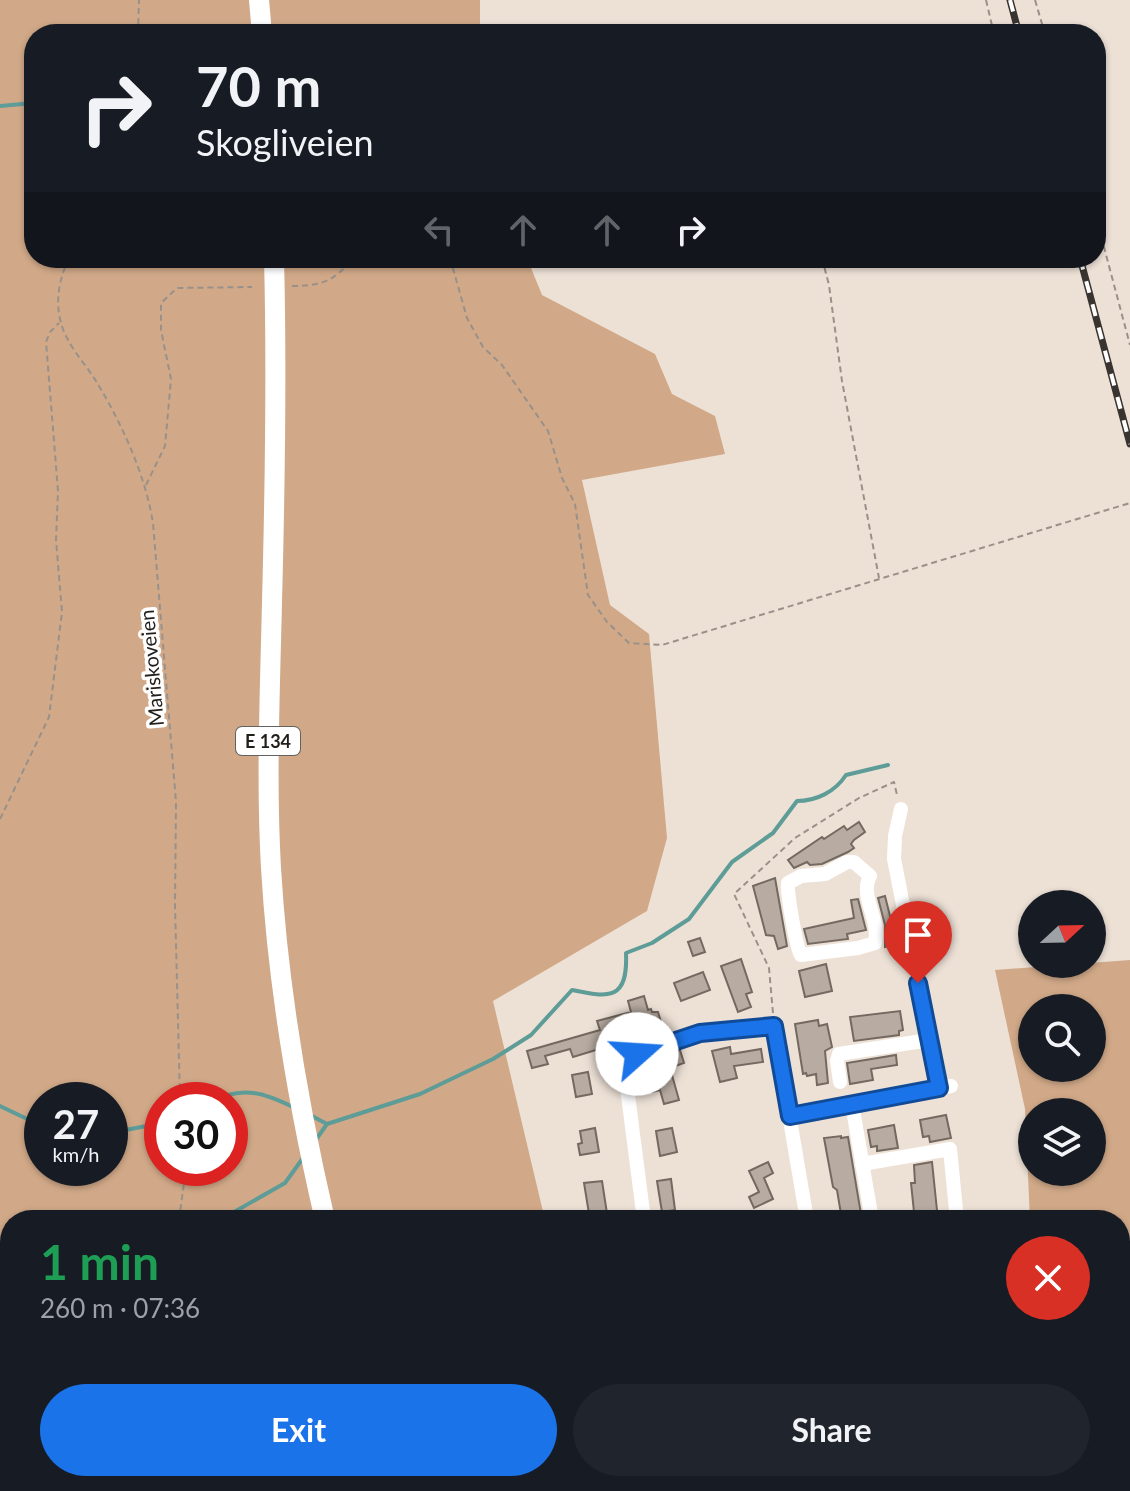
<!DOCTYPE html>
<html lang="en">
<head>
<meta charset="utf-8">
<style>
	:root { --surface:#171b24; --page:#20242c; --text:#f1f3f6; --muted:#9ea1a6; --accent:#1a73e8 }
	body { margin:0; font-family:Lato,sans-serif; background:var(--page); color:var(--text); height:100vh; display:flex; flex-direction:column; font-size:30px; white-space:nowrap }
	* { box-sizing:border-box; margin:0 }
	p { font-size:26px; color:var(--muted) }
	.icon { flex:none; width:44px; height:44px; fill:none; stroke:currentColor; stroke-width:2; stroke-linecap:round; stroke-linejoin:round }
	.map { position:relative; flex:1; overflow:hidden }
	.sheet { position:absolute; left:0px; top:1210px; width:1130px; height:282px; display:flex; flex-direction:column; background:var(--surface); border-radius:32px 32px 0 0; box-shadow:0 2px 6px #0004 }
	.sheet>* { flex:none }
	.guide { position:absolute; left:24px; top:24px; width:1082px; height:244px; border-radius:32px; box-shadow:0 2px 6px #0004; background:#171b24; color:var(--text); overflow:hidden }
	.needle { width:52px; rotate:68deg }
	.fabs { position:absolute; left:1018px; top:890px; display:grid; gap:16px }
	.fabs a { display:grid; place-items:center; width:88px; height:88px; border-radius:50%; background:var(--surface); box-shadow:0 2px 6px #0004; font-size:40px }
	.speed { position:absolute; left:24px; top:1082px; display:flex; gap:16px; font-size:40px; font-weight:700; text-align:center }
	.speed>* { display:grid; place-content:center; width:104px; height:104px; border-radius:50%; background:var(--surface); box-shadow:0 2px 6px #0004; line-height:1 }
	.speed small { font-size:20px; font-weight:400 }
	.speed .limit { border:12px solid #d22; background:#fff; color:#111 }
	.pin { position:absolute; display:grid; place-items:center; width:68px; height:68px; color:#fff; margin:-82px -34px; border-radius:50% 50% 50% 0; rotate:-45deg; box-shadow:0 0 8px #0007 }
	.pin .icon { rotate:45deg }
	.me { position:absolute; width:88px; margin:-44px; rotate:71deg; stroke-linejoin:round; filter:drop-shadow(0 0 6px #0008) }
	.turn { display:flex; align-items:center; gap:28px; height:168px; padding:0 40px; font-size:36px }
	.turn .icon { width:104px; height:104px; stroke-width:2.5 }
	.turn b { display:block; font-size:56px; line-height:68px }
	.lanes { display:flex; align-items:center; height:76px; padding:0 40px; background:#0003; justify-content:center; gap:40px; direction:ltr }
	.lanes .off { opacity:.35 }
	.round { display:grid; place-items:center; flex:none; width:84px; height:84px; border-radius:42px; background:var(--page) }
	.overview { display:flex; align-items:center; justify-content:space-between; height:136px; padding:0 40px }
	h1 { font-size:48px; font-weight:700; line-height:60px; color:#1e9e55 }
	.cta { display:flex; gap:16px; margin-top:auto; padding:16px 40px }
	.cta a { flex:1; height:92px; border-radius:48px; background:var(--accent); color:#fff; font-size:32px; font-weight:700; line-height:92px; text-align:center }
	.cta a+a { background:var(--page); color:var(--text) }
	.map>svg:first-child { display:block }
	.forest { fill:#d1a988; fill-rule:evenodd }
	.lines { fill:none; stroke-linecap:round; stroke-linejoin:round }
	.stream { stroke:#5d9c97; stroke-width:4 }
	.building { fill:#b8aca2; stroke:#746960; stroke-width:2 }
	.path { stroke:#999189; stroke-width:2; stroke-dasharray:6 4; stroke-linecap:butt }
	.minor { stroke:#fff; stroke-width:14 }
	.highway { stroke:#fff; stroke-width:20 }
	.rail-casing { stroke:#39342f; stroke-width:7 }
	.rail { stroke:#fff; stroke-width:4; stroke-dasharray:12; stroke-linecap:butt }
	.route-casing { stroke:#114b97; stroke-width:20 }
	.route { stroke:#1a73e8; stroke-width:14 }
	.labels { text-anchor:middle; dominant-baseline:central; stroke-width:7; stroke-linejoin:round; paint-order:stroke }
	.shield { fill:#fff; stroke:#64625f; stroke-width:2 }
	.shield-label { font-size:18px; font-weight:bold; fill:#221e1a }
	.street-label { font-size:20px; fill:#221e1a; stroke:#fff }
</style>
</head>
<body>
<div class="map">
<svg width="1130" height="1491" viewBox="0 0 1130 1491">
	<rect width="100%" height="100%" fill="#ede1d6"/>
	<g class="forest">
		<path d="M0 0H480V34H34V258H527L542 295 655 354 672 394 715 416 725 454 582 480 610 605 649 634 667 838 647 911 493 1001 545 1220H10V1482H743L745 1491H0ZM42 1100H110V1168H42ZM162 1100H230V1168H162Z"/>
		<path d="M1130 960V1491H804L829 1482H1120V1220H1030L1025 1109 995 970ZM1032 1008H1092V1068H1032ZM1032 1112H1092V1172H1032Z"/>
	</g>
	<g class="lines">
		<g class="stream">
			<polyline points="0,106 34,103"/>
			<path d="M212 1100C245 1087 262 1092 293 1107"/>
			<polyline points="0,1106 42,1126"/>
			<path d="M312 1116 327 1124 420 1094 493 1059 531 1035 572 990C610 998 628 1000 626 953L652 943 689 919 732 862 773 833 797 801C816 801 835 792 846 775L888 765"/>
			<polyline points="110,1133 162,1123"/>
			<polyline points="315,1141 327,1124"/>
			<polyline points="220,1220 285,1183 303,1158"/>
			<polyline points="0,1366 10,1353"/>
		</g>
	</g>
	<g class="building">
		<polygon points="859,822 865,832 854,840 851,844 854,848 848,852 822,864 810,865 807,862 794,868 788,860 822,837 824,839 844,826 847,830"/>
		<polygon points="775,878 787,946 778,949 774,936 766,935 753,886"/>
		<polygon points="885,896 897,944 885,947 885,925 878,898"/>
		<polygon points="858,899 866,930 847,934 848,939 808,944 804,929 854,918 851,900"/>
		<polygon points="700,938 705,952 693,956 688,942"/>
		<polygon points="741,959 752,992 746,994 751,1007 738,1012 721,966"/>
		<polygon points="826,964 832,991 805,997 799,971"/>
		<polygon points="703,972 710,990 681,1001 674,983"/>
		<polygon points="644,996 648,1010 651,1009 652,1012 658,1012 663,1029 621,1039 622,1042 573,1057 570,1049 545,1056 548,1064 532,1068 527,1051 600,1030 597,1021 631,1012 628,1001"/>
		<polygon points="900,1011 903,1030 899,1031 899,1035 854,1041 850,1017"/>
		<polygon points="818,1020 819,1026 827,1024 832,1047 825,1051 828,1083 817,1085 816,1074 807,1076 806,1073 803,1074 795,1024"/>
		<polygon points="730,1047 731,1054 761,1049 763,1062 734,1066 737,1078 720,1082 712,1051"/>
		<polygon points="680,1050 684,1063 670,1068 679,1100 664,1104 660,1090 652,1092 647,1078 657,1075 653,1059"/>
		<polygon points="896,1055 897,1065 871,1069 873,1080 850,1084 847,1063"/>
		<polygon points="588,1072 592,1094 576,1097 572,1075"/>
		<polygon points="946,1115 951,1138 930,1142 929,1136 923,1137 920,1120"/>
		<polygon points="894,1125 898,1148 877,1151 877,1146 871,1147 868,1130"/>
		<polygon points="595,1128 599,1152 580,1155 578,1144 582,1143 580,1131"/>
		<polygon points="672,1128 677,1152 660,1156 656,1131"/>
		<polygon points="841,1136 841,1138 848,1137 862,1220 842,1220 837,1190 833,1187 824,1138"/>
		<polygon points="768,1162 773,1173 764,1178 773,1199 754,1208 749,1197 759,1192 749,1171"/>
		<polygon points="932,1162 938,1220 919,1220 918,1212 914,1212 911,1183 915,1183 914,1165"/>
		<polygon points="671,1179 675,1210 662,1212 657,1181"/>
		<polygon points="602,1181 608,1220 590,1220 584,1183"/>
	</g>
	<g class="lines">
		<g class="path">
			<polyline points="986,0 994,34"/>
			<polyline points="1035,0 1045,34"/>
			<polyline points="138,34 139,0"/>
			<polyline points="1096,217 1130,345"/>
			<path d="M69 258C59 279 55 301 61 323 67 345 84 362 96 381 122 424 145 474 153 523L176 802 175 905 180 1100"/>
			<polyline points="450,258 467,318 483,347 502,365 548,431 562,478 575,504 588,595 607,622 629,643 662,645 1130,503"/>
			<polyline points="822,258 829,285 842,381 879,578"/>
			<path d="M292 286C321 286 335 281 353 258"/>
			<polyline points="146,485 165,446 171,379 161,330 161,303 177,288 252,287"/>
			<polyline points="0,819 49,717 62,612 56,540 58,491 46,342 50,332 59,323"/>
			<polyline points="773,1013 769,968 734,894 795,838 859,798 894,782 897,795"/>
			<polyline points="179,1220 186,1168"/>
			<polyline points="0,1259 10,1269"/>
			<polyline points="199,1482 204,1491"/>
			<polyline points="756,1482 763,1491"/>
			<polyline points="262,1491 263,1482"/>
			<polyline points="496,1491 502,1482"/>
		</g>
		<g class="minor">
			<polyline points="901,809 895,836 894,859 939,1088"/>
			<path d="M847 862H854L870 876C859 896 881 921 875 943L858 948 801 955C796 947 787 893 788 883L801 876 825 874Z"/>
			<polyline points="840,1082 837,1061 839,1054 929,1040"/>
			<polyline points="852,1104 872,1220"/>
			<polyline points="790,1116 951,1086"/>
			<polyline points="862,1164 950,1149 957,1220"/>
			<polyline points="644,1220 625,1072 637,1054 700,1033 774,1026 807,1220"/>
			<polyline points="846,1482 847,1491"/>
		</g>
		<g class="highway">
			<polyline points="259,0 262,34"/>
			<path d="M274 258C277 373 275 488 272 602 270 691 266 780 271 868 278 987 298 1104 325 1220"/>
			<polyline points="382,1482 385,1491"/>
		</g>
		<defs>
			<g id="rail">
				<polyline points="1010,0 1019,34"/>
				<polyline points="1080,258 1130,444"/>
			</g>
		</defs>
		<use href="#rail" class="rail-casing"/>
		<use href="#rail" class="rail"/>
	</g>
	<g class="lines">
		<defs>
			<polyline id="route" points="637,1054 700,1033 774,1026 790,1116 939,1088 918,983"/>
		</defs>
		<use href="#route" class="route-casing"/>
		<use href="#route" class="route"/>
	</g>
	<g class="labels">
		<rect class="shield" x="236" y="727" width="64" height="28" rx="6"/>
		<g class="shield-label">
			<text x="268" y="741">E 134</text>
		</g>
		<g class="street-label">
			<text transform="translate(151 668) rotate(-95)">Mariskoveien</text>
		</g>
	</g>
</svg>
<div class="fabs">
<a><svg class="needle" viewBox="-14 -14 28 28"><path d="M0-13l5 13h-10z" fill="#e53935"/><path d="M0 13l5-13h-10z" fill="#9ea1a6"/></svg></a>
<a><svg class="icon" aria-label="search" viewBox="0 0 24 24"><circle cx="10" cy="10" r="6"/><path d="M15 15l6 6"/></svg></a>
<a><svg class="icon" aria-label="layers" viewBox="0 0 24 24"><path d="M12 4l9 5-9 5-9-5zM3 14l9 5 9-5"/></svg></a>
</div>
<div class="speed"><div>27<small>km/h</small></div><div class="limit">30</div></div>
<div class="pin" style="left:918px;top:983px;background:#d93025"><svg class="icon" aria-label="arrive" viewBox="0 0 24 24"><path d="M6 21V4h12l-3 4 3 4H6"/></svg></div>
<svg class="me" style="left:637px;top:1054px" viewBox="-20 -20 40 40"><circle r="19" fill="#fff"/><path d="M0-13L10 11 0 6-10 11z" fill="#1a73e8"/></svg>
<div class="guide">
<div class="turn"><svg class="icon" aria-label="right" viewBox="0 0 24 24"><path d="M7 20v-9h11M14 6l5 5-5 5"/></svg><div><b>70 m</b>Skogliveien</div></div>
<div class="lanes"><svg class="icon off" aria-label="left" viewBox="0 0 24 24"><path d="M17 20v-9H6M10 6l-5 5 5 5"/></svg><svg class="icon off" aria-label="ahead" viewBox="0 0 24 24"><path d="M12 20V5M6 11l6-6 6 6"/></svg><svg class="icon off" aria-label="ahead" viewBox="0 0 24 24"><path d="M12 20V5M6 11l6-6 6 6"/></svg><svg class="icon" aria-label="right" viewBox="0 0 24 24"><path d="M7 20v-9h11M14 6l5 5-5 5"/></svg></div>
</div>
<section class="sheet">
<div class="overview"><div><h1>1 min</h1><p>260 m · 07:36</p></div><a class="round" style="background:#d93025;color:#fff"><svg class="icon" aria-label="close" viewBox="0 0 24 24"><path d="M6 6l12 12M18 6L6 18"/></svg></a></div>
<div class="cta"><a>Exit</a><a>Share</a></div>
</section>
</div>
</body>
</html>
